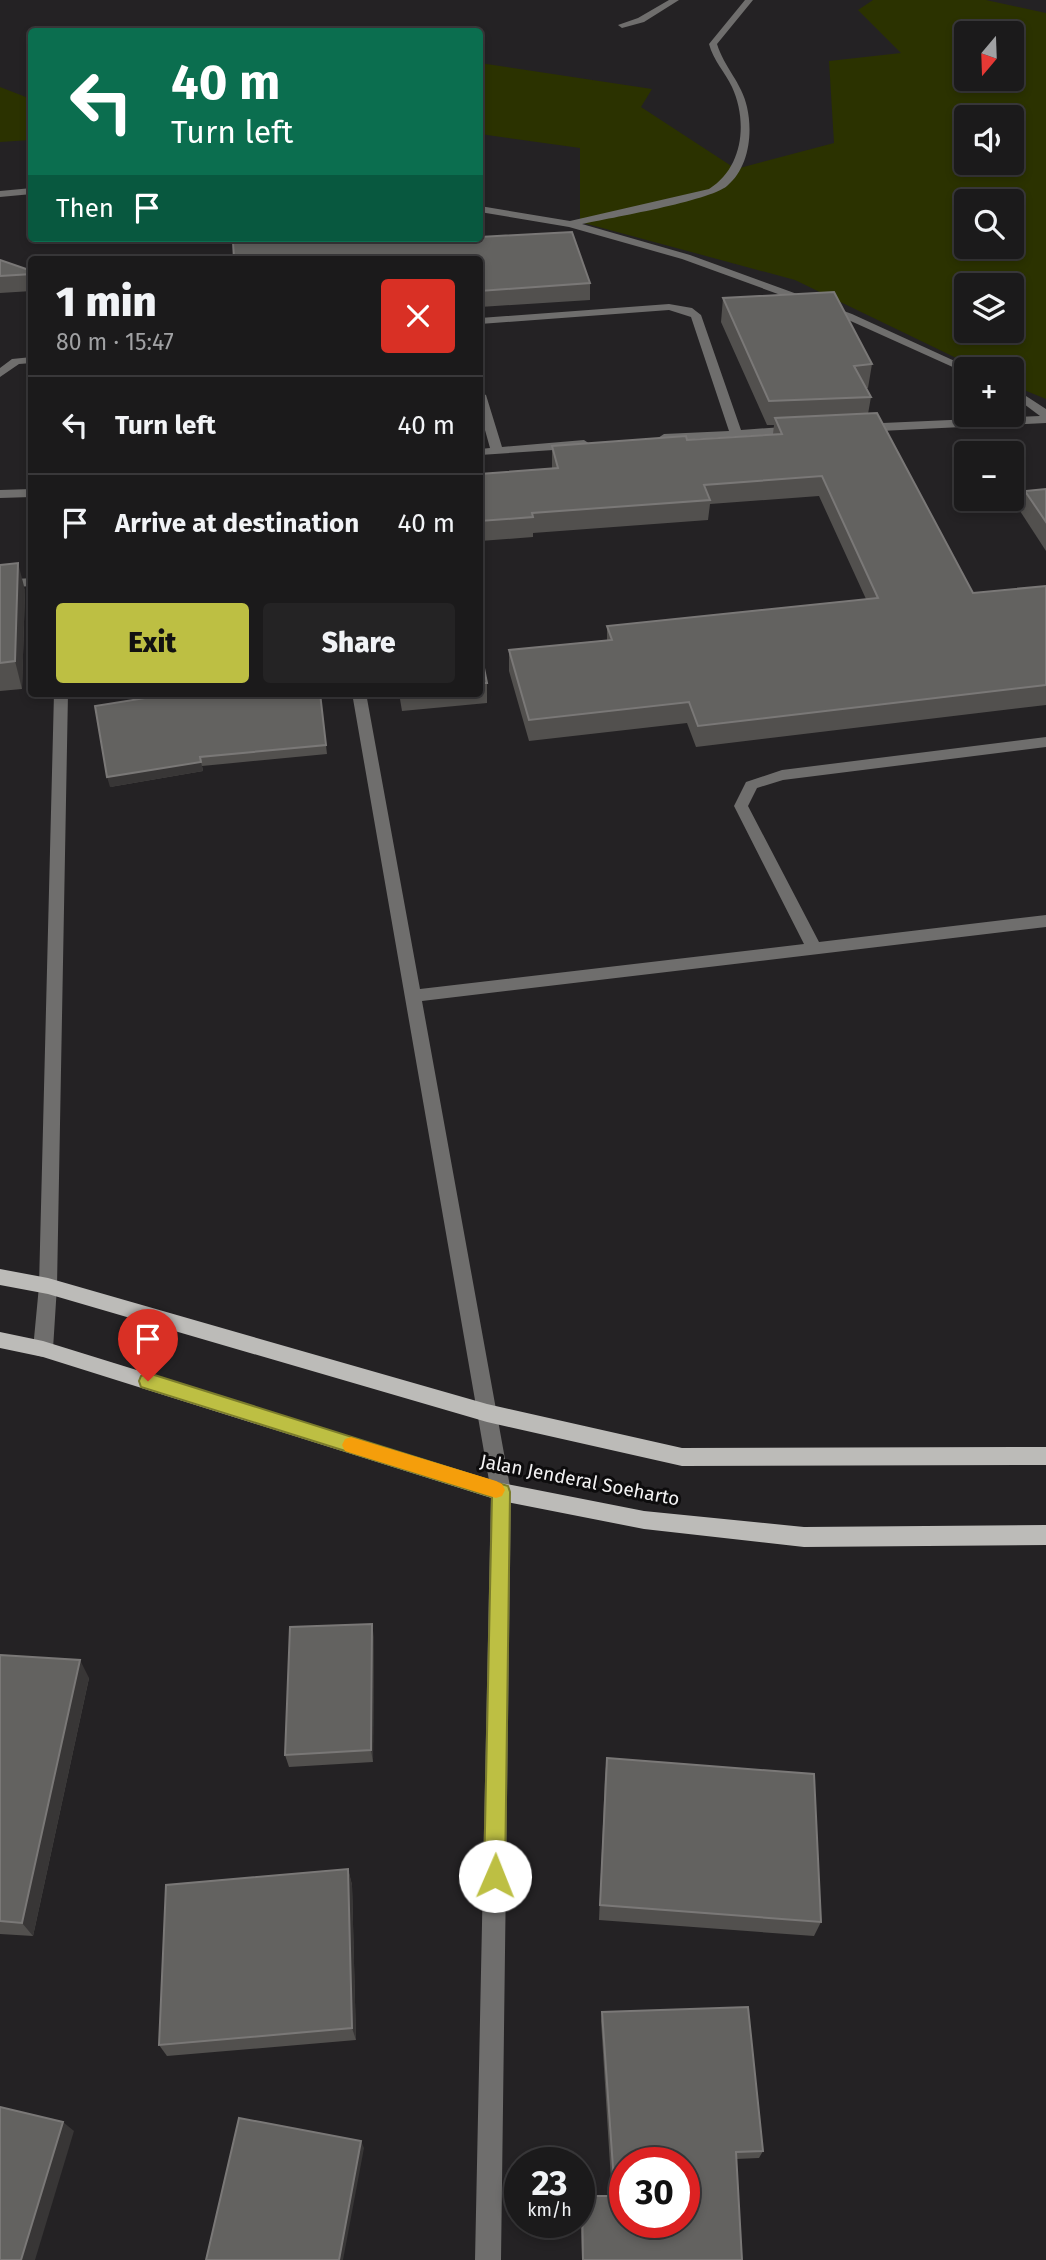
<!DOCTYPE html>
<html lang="en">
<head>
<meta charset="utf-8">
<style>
	:root { --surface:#1b1a1b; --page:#242324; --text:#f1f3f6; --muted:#a0a1a3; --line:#39383a; --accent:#bdbf43 }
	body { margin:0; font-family:"Fira Sans",sans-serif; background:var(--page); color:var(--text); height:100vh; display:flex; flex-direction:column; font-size:26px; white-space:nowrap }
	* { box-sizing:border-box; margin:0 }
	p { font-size:23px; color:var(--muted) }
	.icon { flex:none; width:38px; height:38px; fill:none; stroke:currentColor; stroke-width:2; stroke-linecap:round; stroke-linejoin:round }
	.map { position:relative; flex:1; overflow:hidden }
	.details { position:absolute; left:28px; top:256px; width:455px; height:441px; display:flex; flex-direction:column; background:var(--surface); border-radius:7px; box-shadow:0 4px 10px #0003,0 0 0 2px var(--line) }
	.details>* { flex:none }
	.top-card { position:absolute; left:28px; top:28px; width:455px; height:214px; border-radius:7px; box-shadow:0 4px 10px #0003,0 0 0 2px var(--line); background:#0b6e4f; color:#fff; overflow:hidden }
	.needle { width:46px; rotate:199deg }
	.controls { position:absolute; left:954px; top:21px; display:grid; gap:14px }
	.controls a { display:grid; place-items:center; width:70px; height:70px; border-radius:7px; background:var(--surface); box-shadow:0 4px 10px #0003,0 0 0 2px var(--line); font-size:35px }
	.speed { position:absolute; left:504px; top:2147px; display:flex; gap:14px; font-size:35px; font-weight:700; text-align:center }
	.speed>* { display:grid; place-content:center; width:91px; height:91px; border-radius:50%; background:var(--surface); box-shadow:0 4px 10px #0003,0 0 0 2px var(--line); line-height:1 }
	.speed small { font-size:18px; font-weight:400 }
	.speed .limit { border:10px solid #d22; background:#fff; color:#111 }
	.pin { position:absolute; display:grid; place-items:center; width:60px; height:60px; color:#fff; margin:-72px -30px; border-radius:50% 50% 50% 0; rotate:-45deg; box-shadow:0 0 7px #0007 }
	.pin .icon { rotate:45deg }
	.me { position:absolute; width:77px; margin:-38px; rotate:1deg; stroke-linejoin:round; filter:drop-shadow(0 0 5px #0008) }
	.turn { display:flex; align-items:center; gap:24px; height:147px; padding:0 28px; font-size:32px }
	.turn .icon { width:91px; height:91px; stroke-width:2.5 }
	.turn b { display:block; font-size:49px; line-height:60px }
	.then { display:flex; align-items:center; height:66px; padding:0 28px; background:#0003; gap:14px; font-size:26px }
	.round { display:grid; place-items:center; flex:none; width:74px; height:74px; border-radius:7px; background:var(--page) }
	.head { display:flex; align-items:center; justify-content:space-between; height:119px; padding:0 28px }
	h1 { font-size:42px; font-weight:800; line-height:52px }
	.button { display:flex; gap:14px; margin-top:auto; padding:14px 28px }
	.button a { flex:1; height:80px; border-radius:7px; background:var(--accent); color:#111; font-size:28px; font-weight:800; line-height:80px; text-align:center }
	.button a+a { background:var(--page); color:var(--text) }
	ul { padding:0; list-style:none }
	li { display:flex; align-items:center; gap:21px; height:98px; padding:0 28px; border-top:2px solid var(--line) }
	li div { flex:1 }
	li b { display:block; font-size:26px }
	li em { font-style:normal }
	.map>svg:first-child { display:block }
	.green { fill:#2b3200; fill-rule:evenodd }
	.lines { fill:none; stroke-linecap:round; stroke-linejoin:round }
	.minor { fill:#6f6e6d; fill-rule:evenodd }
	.major { fill:#bcbbb8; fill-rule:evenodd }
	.wall { fill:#52504e }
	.shaded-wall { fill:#383636 }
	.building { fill:#636260; stroke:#7a7877; stroke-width:2; fill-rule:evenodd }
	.route { fill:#bdbf43; stroke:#7b7c2c; stroke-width:2 }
	.slow { fill:#f59e0b }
	.labels { text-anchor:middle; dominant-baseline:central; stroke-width:6; stroke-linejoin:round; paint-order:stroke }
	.street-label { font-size:19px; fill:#f3f2f3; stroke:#0d0c0d }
</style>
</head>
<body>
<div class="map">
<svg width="1046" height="2260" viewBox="0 0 1046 2260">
	<rect width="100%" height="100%" fill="#242224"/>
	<g class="green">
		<path d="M873 0H986L1046 13V399L1012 385V369H979L795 280 580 222V148L480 134V63L652 89 641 107 736 169 834 143 829 61 901 53 858 10ZM966 33H1012V79H966ZM966 117H1012V163H966ZM966 201H1012V247H966ZM966 285H1012V331H966Z"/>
		<polygon points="0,87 31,99 31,140 0,142"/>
	</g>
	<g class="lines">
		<g class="minor">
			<polygon points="669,0 679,0 644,22 622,28 618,25 638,18"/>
			<path d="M745 0H753L717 44C724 67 742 83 747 107 753 133 749 168 727 186 709 201 610 218 582 224L690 255 852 314 970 368 966 369V373L844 318 682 259 569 227 480 212V206L570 221 709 189C743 168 748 122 732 87 725 72 713 60 709 44Z"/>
			<polygon points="32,188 32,194 0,197 0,191"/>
			<polygon points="669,304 692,308 701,315 741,430 797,426 803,430 801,433 660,441 658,438 664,434 729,431 691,317 669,310 480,324 480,318"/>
			<polygon points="32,357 32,363 19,364 0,377 0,368 12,359"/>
			<polygon points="1012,387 1046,409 1046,423 860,432 854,428 860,424 1040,416 1012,395"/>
			<polygon points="480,392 486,395 502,447 584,440 590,444 584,448 480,455 480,449 490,448 480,412"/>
			<polygon points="32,489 32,497 0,498 0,490"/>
			<polygon points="32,578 32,586 0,588 0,580"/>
			<polygon points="54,693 68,693 57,1286 53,1349 50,1355 43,1357 36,1355 33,1349 39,1286"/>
			<polygon points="352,693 366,693 420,989 804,944 734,806 746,782 782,770 1046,737 1046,747 783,780 757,788 748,806 819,942 1046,915 1046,927 422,1001 511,1492 501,2260 475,2260 491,1492"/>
		</g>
		<g class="major">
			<polygon points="0,1269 48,1278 487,1404 682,1448 1046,1447 1046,1465 682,1466 487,1422 48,1294 0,1285"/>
			<polygon points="0,1332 43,1341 501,1483 644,1511 804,1527 1046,1525 1046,1545 804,1547 644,1529 501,1501 43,1357 0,1348"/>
		</g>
	</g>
	<g class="wall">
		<polygon points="480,237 590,283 590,300 480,307"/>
		<polygon points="0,260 32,271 32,291 0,293"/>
		<polygon points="723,298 872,364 868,388 866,388 871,397 868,414 973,593 1046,586 1046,705 696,747 687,723 529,741 509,671 509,650 607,640 607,626 866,599 819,496 710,504 708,520 533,533 533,537 480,541 480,474 552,468 552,446 687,440 773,434 774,425 767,425 721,322"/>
		<polygon points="1046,489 1046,551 1020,511 1025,491"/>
		<polygon points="0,565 25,590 22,689 0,691"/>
		<polygon points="480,648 487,683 487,703 402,711 399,693 480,693"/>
		<polygon points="320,693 327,754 202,766 203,771 110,787"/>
		<polygon points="374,1637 373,1762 289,1767 285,1755"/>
		<polygon points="0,1655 89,1678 33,1936 0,1934"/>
		<polygon points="607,1758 821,1922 814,1936 599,1920 605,1775"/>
		<polygon points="348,1869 352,1885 356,2040 167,2056 159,2045"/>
		<polygon points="602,2012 763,2151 759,2158 736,2159 742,2260 582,2260 580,2203 582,2196 612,2196 601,2021"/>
	</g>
	<g class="shaded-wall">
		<polygon points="18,563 25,590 22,689 15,661"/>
		<polygon points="201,762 203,771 110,787 107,777"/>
		<polygon points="372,1624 374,1637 373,1762 371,1750"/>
		<polygon points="80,1660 89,1678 33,1936 22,1923"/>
		<polygon points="348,1869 352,1885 356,2040 352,2028"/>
		<polygon points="63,2122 74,2131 35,2260 21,2260"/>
		<polygon points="361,2141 364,2148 343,2260 339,2260"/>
	</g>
	<g class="building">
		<polygon points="285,29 285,32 249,32 249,30"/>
		<polygon points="572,232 590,283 480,291 480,259 234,259 233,242 238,238 480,238 480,235 480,237"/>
		<polygon points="0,260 32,271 32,274 0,276"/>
		<polygon points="834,292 872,364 854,366 871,397 769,401 723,298"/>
		<polygon points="877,413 973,593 1046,586 1046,685 698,726 689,702 529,720 509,650 612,640 607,626 878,598 822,476 704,485 710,500 532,513 533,517 480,521 480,474 558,468 552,446 686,436 687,440 782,434 775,418"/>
		<polygon points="1046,489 1046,522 1025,491"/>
		<polygon points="18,563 15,661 0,663 0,565"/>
		<polygon points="480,648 487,683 480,683"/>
		<polygon points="152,693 320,693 326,745 200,757 201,762 107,777 95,706 152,697"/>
		<polygon points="372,1624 371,1750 285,1755 290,1627"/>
		<polygon points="0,1655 80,1660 22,1923 0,1921"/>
		<polygon points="607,1758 814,1774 821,1922 600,1905"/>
		<polygon points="348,1869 352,2028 159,2045 166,1885"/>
		<path d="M748 2007 763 2151 736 2152 742 2260H583L582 2196H615L602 2012ZM625 2163H684V2222H625Z"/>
		<polygon points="0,2107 63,2122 21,2260 0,2260"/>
		<polygon points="239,2118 361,2141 339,2260 206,2260"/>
	</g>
	<polygon class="route" points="148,1373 508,1486 510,1492 505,1876 502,1883 495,1887 487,1883 484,1876 492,1497 141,1387 139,1381 141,1376"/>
	<polygon class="slow" points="351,1437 496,1481 502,1484 505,1490 502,1496 496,1498 351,1453 345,1451 342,1445 345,1439"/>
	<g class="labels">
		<g class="street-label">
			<text transform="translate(580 1480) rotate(11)">Jalan Jenderal Soeharto</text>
		</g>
	</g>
</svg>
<div class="controls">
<a><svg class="needle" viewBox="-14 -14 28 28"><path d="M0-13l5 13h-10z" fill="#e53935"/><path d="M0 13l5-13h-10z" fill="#a0a1a3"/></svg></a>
<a><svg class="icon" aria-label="sound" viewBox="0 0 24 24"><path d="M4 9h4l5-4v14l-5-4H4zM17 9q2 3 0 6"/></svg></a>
<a><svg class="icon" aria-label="search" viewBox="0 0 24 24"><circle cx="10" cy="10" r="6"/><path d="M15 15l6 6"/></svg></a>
<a><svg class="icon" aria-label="layers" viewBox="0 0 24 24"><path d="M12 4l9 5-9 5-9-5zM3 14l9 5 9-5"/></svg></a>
<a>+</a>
<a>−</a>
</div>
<div class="speed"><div>23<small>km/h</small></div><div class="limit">30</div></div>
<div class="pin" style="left:148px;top:1381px;background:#d93025"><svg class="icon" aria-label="arrive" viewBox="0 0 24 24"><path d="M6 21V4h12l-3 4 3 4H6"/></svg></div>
<svg class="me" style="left:495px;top:1876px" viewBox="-20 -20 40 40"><circle r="19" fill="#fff"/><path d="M0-13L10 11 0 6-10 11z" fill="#bdbf43"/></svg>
<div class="top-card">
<div class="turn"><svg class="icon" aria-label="left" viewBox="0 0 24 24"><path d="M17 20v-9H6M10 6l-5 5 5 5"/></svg><div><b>40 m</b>Turn left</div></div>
<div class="then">Then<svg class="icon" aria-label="arrive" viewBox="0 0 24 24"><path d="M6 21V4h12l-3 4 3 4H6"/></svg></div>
</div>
<section class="details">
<div class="head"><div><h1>1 min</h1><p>80 m · 15:47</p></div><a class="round" style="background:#d93025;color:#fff"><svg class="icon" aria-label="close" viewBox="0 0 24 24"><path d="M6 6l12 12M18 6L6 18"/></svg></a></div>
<ul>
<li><svg class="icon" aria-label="left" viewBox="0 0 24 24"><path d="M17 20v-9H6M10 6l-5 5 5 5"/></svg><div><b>Turn left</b></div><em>40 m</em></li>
<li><svg class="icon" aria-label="arrive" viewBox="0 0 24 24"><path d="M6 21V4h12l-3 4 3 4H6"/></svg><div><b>Arrive at destination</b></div><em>40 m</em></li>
</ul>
<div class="button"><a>Exit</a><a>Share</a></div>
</section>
</div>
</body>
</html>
